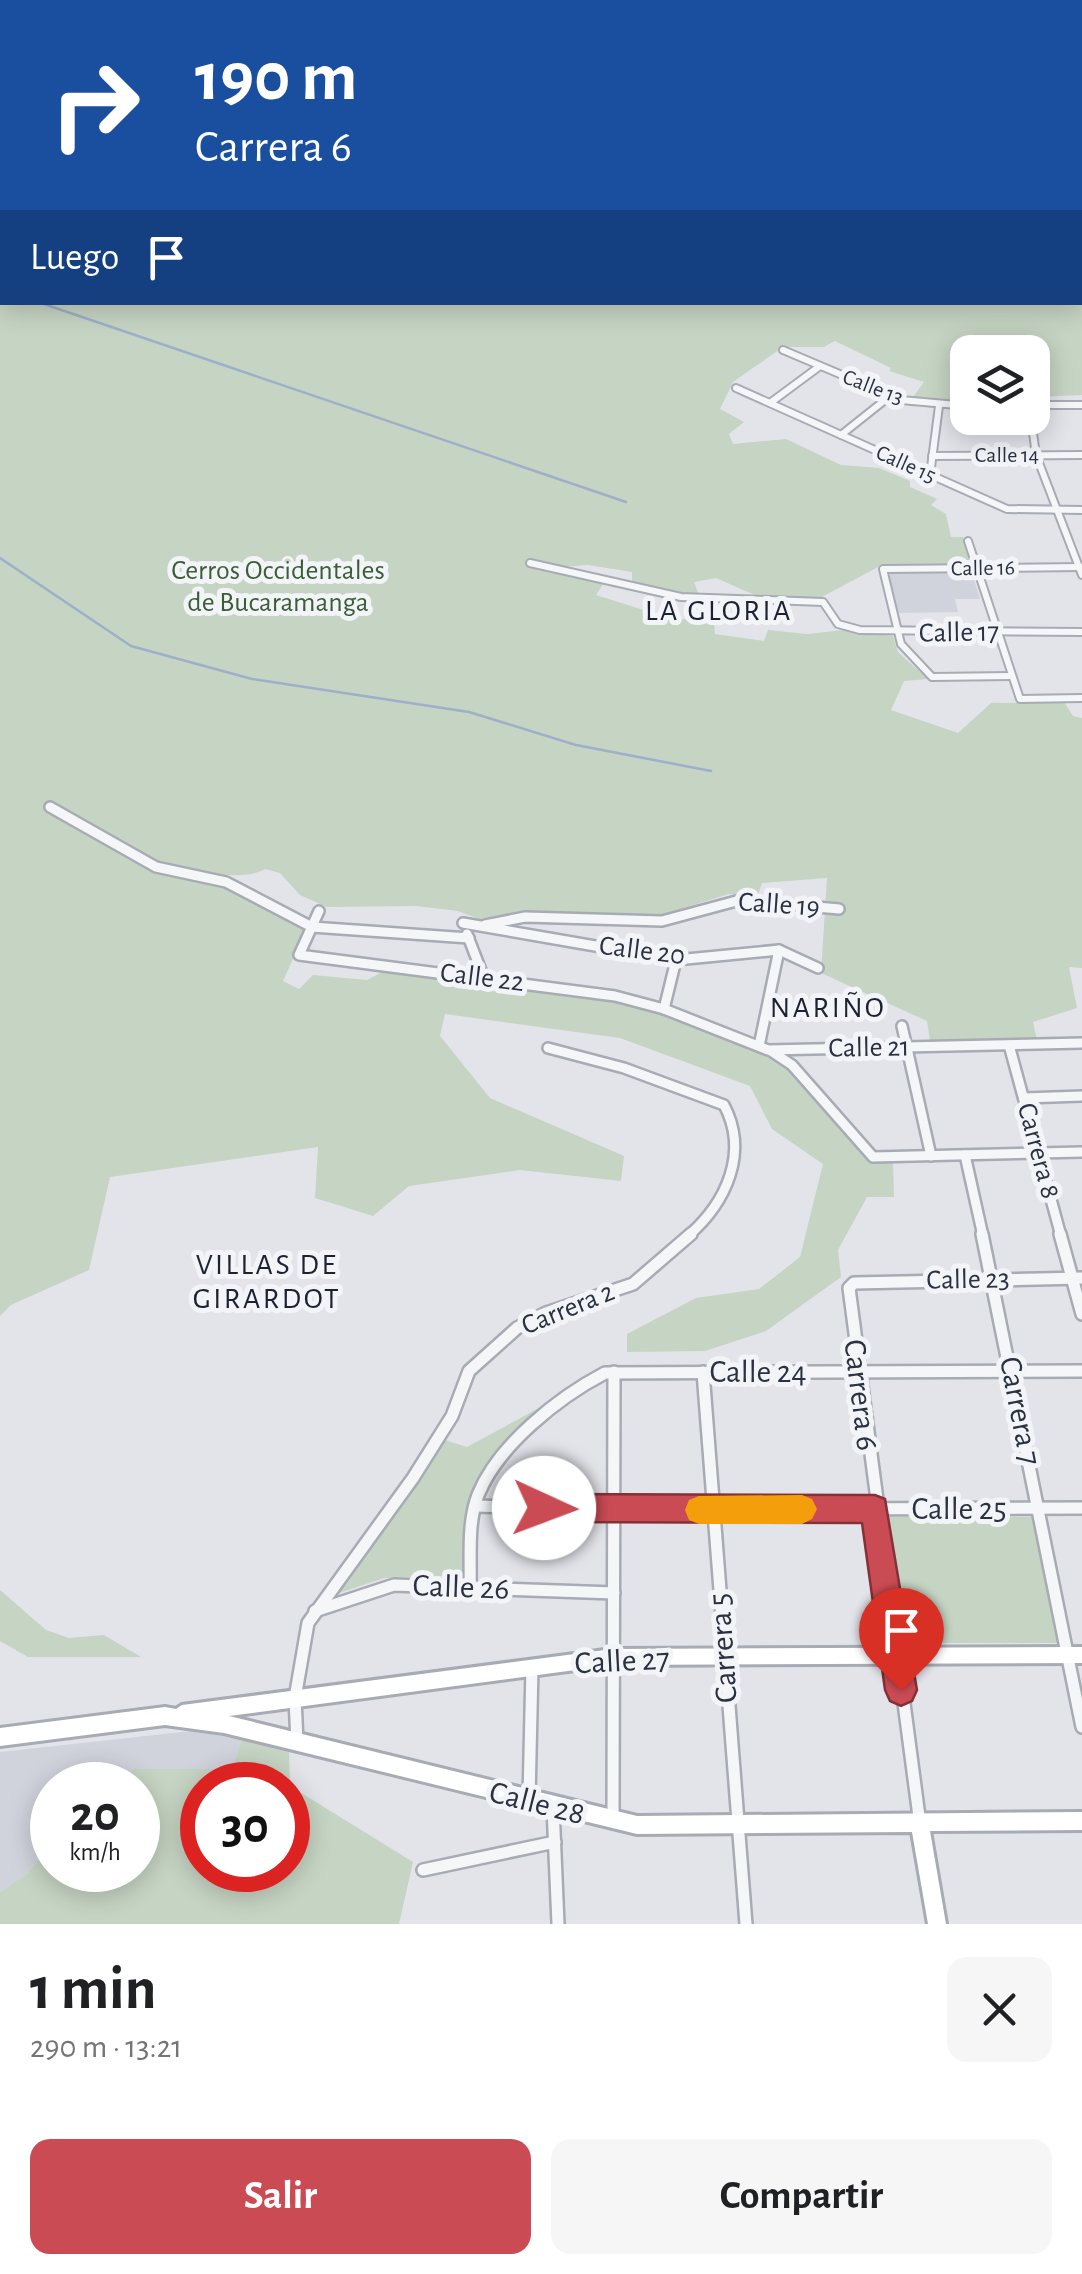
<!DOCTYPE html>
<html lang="es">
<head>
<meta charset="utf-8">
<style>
	:root { --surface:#fff; --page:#f6f6f6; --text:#202124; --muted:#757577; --accent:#cb4b55 }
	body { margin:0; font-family:"Alegreya Sans",sans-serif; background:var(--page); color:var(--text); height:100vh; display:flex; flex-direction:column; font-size:38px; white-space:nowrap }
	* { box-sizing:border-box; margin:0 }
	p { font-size:32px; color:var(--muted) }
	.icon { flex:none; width:55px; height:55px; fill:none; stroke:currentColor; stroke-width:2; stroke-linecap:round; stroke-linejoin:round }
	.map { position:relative; height:1924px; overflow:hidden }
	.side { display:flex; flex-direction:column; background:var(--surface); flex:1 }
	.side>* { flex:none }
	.top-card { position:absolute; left:0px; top:0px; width:1082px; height:305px; box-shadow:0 5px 25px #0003; background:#1a4fa0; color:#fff; overflow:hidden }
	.buttons { position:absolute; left:950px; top:335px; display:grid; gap:20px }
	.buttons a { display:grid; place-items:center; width:100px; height:100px; border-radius:20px; background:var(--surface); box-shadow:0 5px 25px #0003; font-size:50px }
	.speed { position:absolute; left:30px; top:1762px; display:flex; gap:20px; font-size:50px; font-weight:700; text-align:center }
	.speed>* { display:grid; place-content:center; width:130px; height:130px; border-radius:50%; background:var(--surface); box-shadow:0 5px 25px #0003; line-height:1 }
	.speed small { font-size:25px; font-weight:400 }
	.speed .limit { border:15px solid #d22; background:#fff; color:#111 }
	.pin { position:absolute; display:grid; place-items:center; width:85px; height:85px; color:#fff; margin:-102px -42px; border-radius:50% 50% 50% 0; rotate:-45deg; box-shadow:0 0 10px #0007 }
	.pin .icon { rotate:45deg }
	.me { position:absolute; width:110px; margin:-55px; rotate:92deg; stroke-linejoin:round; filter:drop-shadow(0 0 8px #0008) }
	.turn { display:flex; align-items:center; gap:35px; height:210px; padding:0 30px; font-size:45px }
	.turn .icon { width:130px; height:130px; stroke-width:2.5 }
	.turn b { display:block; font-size:70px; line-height:85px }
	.then { display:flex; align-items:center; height:95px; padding:0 30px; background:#0003; gap:20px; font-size:38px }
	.round { display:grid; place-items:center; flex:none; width:105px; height:105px; border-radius:20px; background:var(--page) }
	.head { display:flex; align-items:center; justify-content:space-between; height:170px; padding:0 30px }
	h1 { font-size:60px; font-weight:700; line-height:75px }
	.button { display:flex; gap:20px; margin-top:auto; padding:20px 30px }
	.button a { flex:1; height:115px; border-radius:20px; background:var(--accent); color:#fff; font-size:40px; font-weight:700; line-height:115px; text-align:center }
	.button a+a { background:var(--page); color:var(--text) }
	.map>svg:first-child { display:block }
	.built { fill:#d0d3dc }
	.green { fill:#c6d4c3; fill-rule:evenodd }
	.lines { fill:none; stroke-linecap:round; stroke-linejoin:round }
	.stream { stroke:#9eafc9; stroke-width:2.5 }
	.street-far3-casing { stroke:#a7abb4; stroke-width:8 }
	.street-far2-casing { stroke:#a7abb4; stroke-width:10 }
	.street-far1-casing { stroke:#a7abb4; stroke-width:14 }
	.street-casing { stroke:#a7abb4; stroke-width:16 }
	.secondary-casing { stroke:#a7abb4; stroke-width:6 }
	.primary-casing { stroke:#a2a8b5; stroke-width:5 }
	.street-far3 { stroke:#f5f6f8; stroke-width:5 }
	.street-far2 { stroke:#f5f6f8; stroke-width:6 }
	.street-far1 { stroke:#f5f6f8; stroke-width:9 }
	.street { stroke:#f5f6f8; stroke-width:11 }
	.secondary { fill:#fff; fill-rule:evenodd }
	.primary { fill:#fff; fill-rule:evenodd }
	.route { fill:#cb4b55; stroke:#843137; stroke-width:2.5 }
	.slow { fill:#f59e0b }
	.labels { text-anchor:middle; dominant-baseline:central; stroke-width:10; stroke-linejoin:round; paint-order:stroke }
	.far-street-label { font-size:22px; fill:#2a3141; stroke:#f2f4f7 }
	.park-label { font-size:28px; fill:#3c5d38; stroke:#f2f4f7 }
	.street-label { font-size:28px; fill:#2a3141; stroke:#f2f4f7 }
	.neighbourhood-label { font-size:30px; letter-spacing:2.5px; fill:#1d2232; stroke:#f2f4f7 }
	.near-street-label { font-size:32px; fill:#2a3141; stroke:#f2f4f7 }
</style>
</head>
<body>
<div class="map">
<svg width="1082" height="1924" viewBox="0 0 1082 1924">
	<rect width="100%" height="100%" fill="#e2e4ea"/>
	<g class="built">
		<polygon points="888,573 972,573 980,599 955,599 958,612 898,613"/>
		<polygon points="191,1731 242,1739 232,1770 134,1769 110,1785 52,1785 52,1842 27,1874 0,1892 0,1752"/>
	</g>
	<g class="green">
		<path d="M0 0H781L2 2V302H1080L1082 188V395L1033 397 1032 352H968L967 403 911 400 924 382 889 371 891 368 835 341 824 347H783L733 382 720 409 744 422 729 434 733 444 786 439 841 465 879 468 910 481V487L937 499 931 505 946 514 951 537H963L971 565 880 566 818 599 757 596 716 578 694 582 699 595 674 594 632 583V572L588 565 562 567 558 574 605 581 596 595 669 618 714 622 715 634 764 641 768 630 807 634 844 630 893 636 898 652 928 679 904 681 891 710 958 733 991 703 1064 702 1073 716 1082 718V968L1069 967 1077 1008 1033 1022 1037 1040 930 1041 927 1021 821 973 827 878 762 883 758 895 729 894 661 915 534 914 484 921 458 911 416 906 327 907 300 895 280 873 265 869C244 881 221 870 198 879L227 888 306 930 283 981 299 989 313 975 367 980 386 970C509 987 680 996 784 1066 818 1089 845 1131 870 1163H893L894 1197H867L838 1250 841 1277 766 1331 705 1351 627 1352V1334L696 1298 759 1289 800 1257 823 1164 772 1129 750 1086 620 1038 445 1014 440 1036 490 1098 624 1156 621 1181 520 1170 409 1186 373 1216 315 1198 318 1147 110 1177 89 1270 11 1305 0 1316Z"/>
		<polygon points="548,1403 486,1470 469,1497 464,1575 384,1578 330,1596 445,1440 467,1447"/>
		<polygon points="884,1517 1033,1517 1058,1643 901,1643"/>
		<polygon points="0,1590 46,1630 69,1638 104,1635 141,1657 28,1657 0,1641"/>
		<path d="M242 1739 289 1751 290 1786 413 1862 399 1924H0V1892L27 1874 52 1842V1870H138V1785H110L134 1769H232ZM202 1785H288V1870H202Z"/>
	</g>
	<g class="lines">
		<g class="stream">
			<polyline points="237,2 241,0"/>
			<polyline points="38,302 626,502"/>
			<polyline points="0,558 131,646 252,679 469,712 576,745 711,771"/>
		</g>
		<defs>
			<g id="street-far3">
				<polyline points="913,0 927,2"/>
				<polyline points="876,2 890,0"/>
			</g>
			<g id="street-far2">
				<polyline points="783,350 901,400 968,406"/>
				<polyline points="736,388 1007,509 1082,510"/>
				<polyline points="770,403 820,366"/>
				<polyline points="1032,405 1082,405"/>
				<polyline points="1031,418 1036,455 1082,575"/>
				<polyline points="841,435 890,396"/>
				<polyline points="932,456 1082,455"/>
				<polyline points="930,475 939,406"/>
				<polyline points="968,541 1020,699 1082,698"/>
				<polyline points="530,563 681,597 823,602 838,624 860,630 1082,632"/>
				<polyline points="1011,676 932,677 901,644 883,569 1082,567"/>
			</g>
			<g id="street-far1">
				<polyline points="50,807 156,867 226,882 312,927 469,938"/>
				<polyline points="319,911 299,955 615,996 664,1009 768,1050 1082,1043"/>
				<polyline points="463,923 676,960 779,950 818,968"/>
				<polyline points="485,925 525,917 662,921 740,900 839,909"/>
				<polyline points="467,934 484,978"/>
				<polyline points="664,1009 676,960"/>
				<polyline points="902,1026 931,1156"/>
				<polyline points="1009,1045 1061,1236"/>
				<polyline points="759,1046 779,950"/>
				<path d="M548 1048 624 1068 724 1105C749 1152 727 1202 688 1236"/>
				<polyline points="771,1051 792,1065 873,1157 1082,1152"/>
				<polyline points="1024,1098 1082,1096"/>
				<polyline points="965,1155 983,1236"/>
			</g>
			<g id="street">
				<polyline points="982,1234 1082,1727"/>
				<polyline points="1060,1234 1082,1314"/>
				<polyline points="703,1372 746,1924"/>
				<polyline points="476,1506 614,1510 1082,1508"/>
				<path d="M470 1587C471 1558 467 1523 478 1495 498 1445 559 1397 605 1373L1082 1371"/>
				<polyline points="315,1611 394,1585 614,1593"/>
				<polyline points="297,1742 295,1698 308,1623 413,1478 452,1416 469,1371 517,1328 546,1313 633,1284 691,1234"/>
				<polyline points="529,1798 532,1668"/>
				<polyline points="553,1807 558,1924"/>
				<polyline points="613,1819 614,1372"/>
				<polyline points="920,1824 849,1288 854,1283 1082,1278"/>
				<polyline points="423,1870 555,1842"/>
			</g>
			<g id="secondary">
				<rect x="1080" y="57" width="2" height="4"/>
				<polygon points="1082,1647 1082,1663 613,1665 229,1716 637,1816 1082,1812 1082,1830 930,1831 946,1924 928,1924 912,1832 637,1834 224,1733 165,1725 0,1746 0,1728 165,1707 176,1709 182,1705 613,1649"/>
			</g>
			<g id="primary">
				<rect x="1080" y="51" width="2" height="4"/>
				<rect x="1080" y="64" width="2" height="7"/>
				<rect x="1080" y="76" width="2" height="8"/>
			</g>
		</defs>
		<use href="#street-far3" class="street-far3-casing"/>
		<use href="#street-far2" class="street-far2-casing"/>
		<use href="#street-far1" class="street-far1-casing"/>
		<use href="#street" class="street-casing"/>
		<use href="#secondary" class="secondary-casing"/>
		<use href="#primary" class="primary-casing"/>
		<use href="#street-far3" class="street-far3"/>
		<use href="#street-far2" class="street-far2"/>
		<use href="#street-far1" class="street-far1"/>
		<use href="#street" class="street"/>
		<use href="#secondary" class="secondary"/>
		<use href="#primary" class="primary"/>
	</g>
	<polygon class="route" points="544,1494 875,1495 885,1499 917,1690 912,1701 901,1706 890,1701 885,1690 862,1523 544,1522 534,1518 530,1508 534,1498"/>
	<polygon class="slow" points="802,1495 812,1499 817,1509 812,1519 802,1524 699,1524 689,1520 685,1510 689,1500 699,1496"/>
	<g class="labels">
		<g class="far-street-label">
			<text transform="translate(873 387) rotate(21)">Calle 13</text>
			<text x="1007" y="455">Calle 14</text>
			<text transform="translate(906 464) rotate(24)">Calle 15</text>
			<text transform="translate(983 568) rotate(-1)">Calle 16</text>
		</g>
		<g class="park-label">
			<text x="278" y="571">Cerros Occidentales<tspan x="278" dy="32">de Bucaramanga</tspan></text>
		</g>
		<g class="street-label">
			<text transform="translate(959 633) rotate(-1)">Calle 17</text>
			<text transform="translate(779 905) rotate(4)">Calle 19</text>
			<text transform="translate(642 951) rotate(7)">Calle 20</text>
			<text transform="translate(482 978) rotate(7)">Calle 22</text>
			<text transform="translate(869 1048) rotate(-1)">Calle 21</text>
			<text transform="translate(1038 1151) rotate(75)">Carrera 8</text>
			<text transform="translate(968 1280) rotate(-1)">Calle 23</text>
			<text transform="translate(568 1309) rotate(-22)">Carrera 2</text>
		</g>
		<g class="neighbourhood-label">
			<text x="719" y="611">LA GLORIA</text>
			<text x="828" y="1008">NARIÑO</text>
			<text x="267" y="1265">VILLAS DE<tspan x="267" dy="34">GIRARDOT</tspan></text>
		</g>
		<g class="near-street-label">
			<text x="758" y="1372">Calle 24</text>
			<text transform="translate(861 1395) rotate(83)">Carrera 6</text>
			<text transform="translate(1020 1411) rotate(79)">Carrera 7</text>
			<text x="959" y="1509">Calle 25</text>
			<text transform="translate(461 1587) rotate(2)">Calle 26</text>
			<text transform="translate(723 1648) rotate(-94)">Carrera 5</text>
			<text transform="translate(622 1661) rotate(-3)">Calle 27</text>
			<text transform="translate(537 1803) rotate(14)">Calle 28</text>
		</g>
	</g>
</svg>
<div class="buttons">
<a><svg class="icon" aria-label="layers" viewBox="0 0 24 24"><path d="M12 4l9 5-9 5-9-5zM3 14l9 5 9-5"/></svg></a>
</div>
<div class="speed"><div>20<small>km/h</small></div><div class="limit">30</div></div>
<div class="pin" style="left:901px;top:1690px;background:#d93025"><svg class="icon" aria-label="arrive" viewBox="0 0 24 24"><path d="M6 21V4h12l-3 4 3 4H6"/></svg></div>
<svg class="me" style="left:544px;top:1508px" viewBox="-20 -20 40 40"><circle r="19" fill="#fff"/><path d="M0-13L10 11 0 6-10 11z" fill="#cb4b55"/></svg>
<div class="top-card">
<div class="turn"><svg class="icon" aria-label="right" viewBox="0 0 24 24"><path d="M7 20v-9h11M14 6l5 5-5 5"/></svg><div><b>190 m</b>Carrera 6</div></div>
<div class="then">Luego<svg class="icon" aria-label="arrive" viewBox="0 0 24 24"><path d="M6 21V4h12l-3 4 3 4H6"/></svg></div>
</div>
</div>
<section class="side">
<div class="head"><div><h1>1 min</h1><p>290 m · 13:21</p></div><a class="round"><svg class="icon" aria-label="close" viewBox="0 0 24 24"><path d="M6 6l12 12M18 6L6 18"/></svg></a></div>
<div class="button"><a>Salir</a><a>Compartir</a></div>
</section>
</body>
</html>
